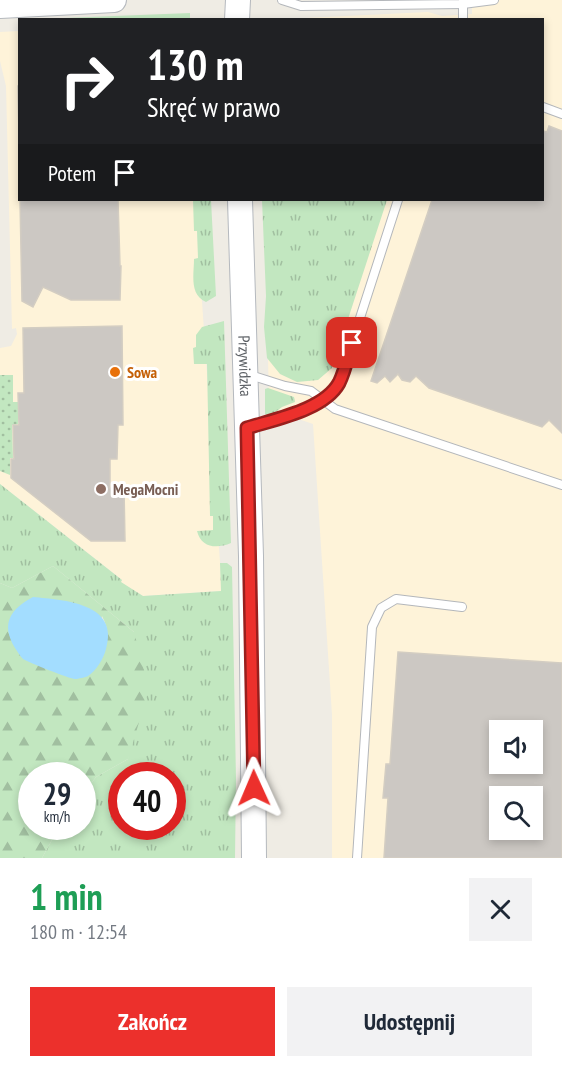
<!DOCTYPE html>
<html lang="pl">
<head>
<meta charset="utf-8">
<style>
	:root { --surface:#fff; --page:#f2f2f3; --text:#1f2937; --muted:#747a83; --accent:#ec302c }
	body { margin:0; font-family:"PT Sans Narrow",sans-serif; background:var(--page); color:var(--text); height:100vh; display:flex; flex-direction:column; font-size:22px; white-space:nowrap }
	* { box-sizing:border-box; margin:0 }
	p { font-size:20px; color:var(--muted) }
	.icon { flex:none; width:33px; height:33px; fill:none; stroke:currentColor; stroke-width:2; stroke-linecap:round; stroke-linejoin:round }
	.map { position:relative; height:858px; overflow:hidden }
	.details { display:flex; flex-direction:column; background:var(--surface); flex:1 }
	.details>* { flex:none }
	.guide { position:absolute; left:18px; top:18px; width:526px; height:183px; border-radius:0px; box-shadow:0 3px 9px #0003; background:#202124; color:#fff; overflow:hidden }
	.controls { position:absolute; left:489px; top:720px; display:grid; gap:12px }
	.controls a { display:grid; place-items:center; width:54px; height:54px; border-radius:0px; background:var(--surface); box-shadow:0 3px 9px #0003; font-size:30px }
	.speed { position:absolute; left:18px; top:762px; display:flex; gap:12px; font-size:30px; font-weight:700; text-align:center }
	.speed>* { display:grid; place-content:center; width:78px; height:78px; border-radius:50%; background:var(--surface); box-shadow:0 3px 9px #0003; line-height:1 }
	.speed small { font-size:15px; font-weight:400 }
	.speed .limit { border:9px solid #d22; background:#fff; color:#111 }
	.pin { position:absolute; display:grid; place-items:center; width:51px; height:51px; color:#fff; margin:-26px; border-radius:12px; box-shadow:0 3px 9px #0006 }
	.me { position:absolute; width:66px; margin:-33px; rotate:359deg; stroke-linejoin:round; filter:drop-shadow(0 0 4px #0008) }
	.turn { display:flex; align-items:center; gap:21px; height:126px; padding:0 30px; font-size:27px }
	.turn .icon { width:78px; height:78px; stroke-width:2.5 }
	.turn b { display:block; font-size:42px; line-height:51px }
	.then { display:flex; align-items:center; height:57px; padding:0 30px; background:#0003; gap:12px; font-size:22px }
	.round { display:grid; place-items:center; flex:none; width:63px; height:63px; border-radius:0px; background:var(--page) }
	.overview { display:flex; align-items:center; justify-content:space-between; height:102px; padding:0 30px }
	h1 { font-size:36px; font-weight:800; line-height:45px; color:#1e9e55 }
	.button { display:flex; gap:12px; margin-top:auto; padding:12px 30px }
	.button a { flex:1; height:69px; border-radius:0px; background:var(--accent); color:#fff; font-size:24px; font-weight:800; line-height:69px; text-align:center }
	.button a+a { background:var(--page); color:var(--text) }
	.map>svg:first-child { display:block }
	.commercial { fill:#fef3d9; fill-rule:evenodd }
	.grass { fill:url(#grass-tufts); fill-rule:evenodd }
	.forest { fill:url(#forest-firs); fill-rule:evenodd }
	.park { fill:url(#park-dots) }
	.water { fill:#a3ddff }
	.building { fill:#ccc8c3; stroke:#d3cdc2; stroke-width:1.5; fill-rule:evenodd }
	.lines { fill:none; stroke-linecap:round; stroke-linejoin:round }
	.lane-casing { stroke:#b4b7bb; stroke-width:10 }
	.secondary-casing { stroke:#b5b9be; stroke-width:26 }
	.lane { stroke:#fff; stroke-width:8 }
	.secondary { stroke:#fff; stroke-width:24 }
	.route-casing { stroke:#991f1d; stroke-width:15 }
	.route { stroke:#ec302c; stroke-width:10 }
	.food-dot { fill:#e8710a; stroke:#fff; stroke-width:2 }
	.education-dot { fill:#8d6e63; stroke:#fff; stroke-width:2 }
	.labels { text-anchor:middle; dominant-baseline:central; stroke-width:6; stroke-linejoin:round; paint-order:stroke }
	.street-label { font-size:16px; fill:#5c6065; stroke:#fff }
	.food-label { font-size:16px; font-weight:bold; fill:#c56008; stroke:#fff; text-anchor:start }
	.education-label { font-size:16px; font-weight:bold; fill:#785e54; stroke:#fff; text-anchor:start }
</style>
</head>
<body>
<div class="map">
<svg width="562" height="858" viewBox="0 0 562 858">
	<defs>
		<pattern id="grass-tufts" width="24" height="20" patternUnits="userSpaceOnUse" patternTransform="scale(1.5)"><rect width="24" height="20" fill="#c2e7c0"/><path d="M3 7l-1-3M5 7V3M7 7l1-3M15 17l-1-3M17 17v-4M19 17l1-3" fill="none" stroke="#a1bfa0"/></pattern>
		<pattern id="forest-firs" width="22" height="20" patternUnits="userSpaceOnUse" patternTransform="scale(1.5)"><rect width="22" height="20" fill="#c2e7c0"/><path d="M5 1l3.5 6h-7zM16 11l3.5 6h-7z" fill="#a1bfa0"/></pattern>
		<pattern id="park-dots" width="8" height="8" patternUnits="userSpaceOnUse" patternTransform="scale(1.5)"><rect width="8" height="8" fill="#c2e7c0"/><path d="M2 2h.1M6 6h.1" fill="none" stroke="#a1bfa0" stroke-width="1.8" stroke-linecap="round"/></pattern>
	</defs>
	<rect width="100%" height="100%" fill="#efece4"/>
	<g class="commercial">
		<path d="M472 0H562V858H332V715L313 424 269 409 265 200H543V20L284 19 428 12 442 16 472 14ZM500 730H532V764H500ZM500 796H532V830H500Z"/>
		<polygon points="19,31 20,200 195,200 222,591 143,596 120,582 122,580 0,484 0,348 11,346 17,334 16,328 12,329 6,86 0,61 0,32"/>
	</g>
	<g class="grass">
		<polygon points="190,13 190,20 56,19 64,18"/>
		<path d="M193 200H211L216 296 206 302C189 295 194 274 194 259L198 258 197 231H194Z"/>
		<polygon points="262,200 387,200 332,368 318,380 297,382 280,374 267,358 264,327 266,296"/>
		<path d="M224 321 231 543C217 549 201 548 197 531L213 530V516H210L207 364H194L193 348 196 347V335L202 327Z"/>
		<polygon points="268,388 294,397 295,402 282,407 269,417 265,414 265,389"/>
		<path d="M0 484 122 580 121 582 143 596 221 591 220 563H227L232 567 236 779 235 858H42L59 827 82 826 83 794 96 777 128 759 134 632 53 566 12 588 0 583ZM122 776H172V826H122Z"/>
	</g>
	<path class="forest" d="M53 566 134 632 149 689 128 759 96 777 83 794 82 776H32V826L59 827 42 858H0V583L12 588ZM102 616C114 637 104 658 89 675Z"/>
	<polygon class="park" points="0,375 13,375 13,402 18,402 18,424 12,425 13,458 10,458 10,475 0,471"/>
	<path class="water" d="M33 597C64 600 120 603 106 649 104 658 96 671 88 676 86 677 78 679 75 679 70 679 28 662 23 659 20 656 17 651 15 648 0 623 11 609 33 597Z"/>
	<g class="building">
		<polygon points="18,86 20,86 20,184"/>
		<polygon points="549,126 562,131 562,433 549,420 542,427 429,388 416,376 410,382 402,380 398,374 390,382 385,376 377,383 371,381 432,200 543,200 543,131 547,132"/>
		<polygon points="20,200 118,200 120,266 121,266 120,300 71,300 43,287 33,307 22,301"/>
		<polygon points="122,326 123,425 118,425 117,459 110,459 110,488 124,488 125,541 91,541 11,478 11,459 14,459 13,425 19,425 18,393 24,393 23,328"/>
		<path d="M398 652 562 663V858H384L388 798H383L386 764H390ZM500 730H532V764H500ZM500 796H532V830H500Z"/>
	</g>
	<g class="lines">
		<defs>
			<g id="lane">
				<polyline points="282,0 301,6 463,4 494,0"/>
				<polyline points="463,0 463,20"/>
				<polyline points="543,107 562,114"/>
				<polyline points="247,374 285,386 311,391 335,409 562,485"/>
				<polyline points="251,427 310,407 325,400 339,383 398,200"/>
				<polyline points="357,858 372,627 381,608 396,599 462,607"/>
			</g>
			<g id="secondary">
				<polyline points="0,6 114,0"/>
				<polyline points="237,20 238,0"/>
				<path id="s1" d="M240 200 251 556 254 858"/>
			</g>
		</defs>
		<use href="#lane" class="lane-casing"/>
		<use href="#secondary" class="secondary-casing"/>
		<use href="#lane" class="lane"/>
		<use href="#secondary" class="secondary"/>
	</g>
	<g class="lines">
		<defs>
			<path id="route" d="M254 788 247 428C275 419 324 410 339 383 345 371 348 356 352 343"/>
		</defs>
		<use href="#route" class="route-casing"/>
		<use href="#route" class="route"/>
	</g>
	<circle class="food-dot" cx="115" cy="372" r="6"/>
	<circle class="education-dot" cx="101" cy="489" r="6"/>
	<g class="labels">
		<g class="street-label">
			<text stroke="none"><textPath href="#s1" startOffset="166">Przywidzka</textPath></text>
		</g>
		<g class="food-label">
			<text x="127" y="372">Sowa</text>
		</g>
		<g class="education-label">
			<text x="113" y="489">MegaMocni</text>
		</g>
	</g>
</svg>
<div class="controls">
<a><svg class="icon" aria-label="sound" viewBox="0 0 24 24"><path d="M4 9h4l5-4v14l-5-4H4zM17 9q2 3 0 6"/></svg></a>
<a><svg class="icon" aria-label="search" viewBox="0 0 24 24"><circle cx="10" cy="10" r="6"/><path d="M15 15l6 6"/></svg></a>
</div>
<div class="speed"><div>29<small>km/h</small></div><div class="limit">40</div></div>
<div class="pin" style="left:352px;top:343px;background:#d93025"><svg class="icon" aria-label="arrive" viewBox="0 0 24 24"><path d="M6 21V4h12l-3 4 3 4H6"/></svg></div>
<svg class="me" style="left:254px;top:788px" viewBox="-20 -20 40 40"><path d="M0-17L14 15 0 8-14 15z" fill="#ec302c" stroke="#fff" stroke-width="4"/></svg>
<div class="guide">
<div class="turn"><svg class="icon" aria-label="right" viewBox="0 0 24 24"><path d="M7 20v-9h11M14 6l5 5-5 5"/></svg><div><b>130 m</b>Skręć w prawo</div></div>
<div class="then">Potem<svg class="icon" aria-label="arrive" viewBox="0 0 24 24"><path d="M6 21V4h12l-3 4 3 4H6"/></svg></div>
</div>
</div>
<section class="details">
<div class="overview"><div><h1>1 min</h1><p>180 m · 12:54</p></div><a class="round"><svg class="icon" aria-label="close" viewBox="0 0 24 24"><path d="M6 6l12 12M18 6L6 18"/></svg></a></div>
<div class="button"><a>Zakończ</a><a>Udostępnij</a></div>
</section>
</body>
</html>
